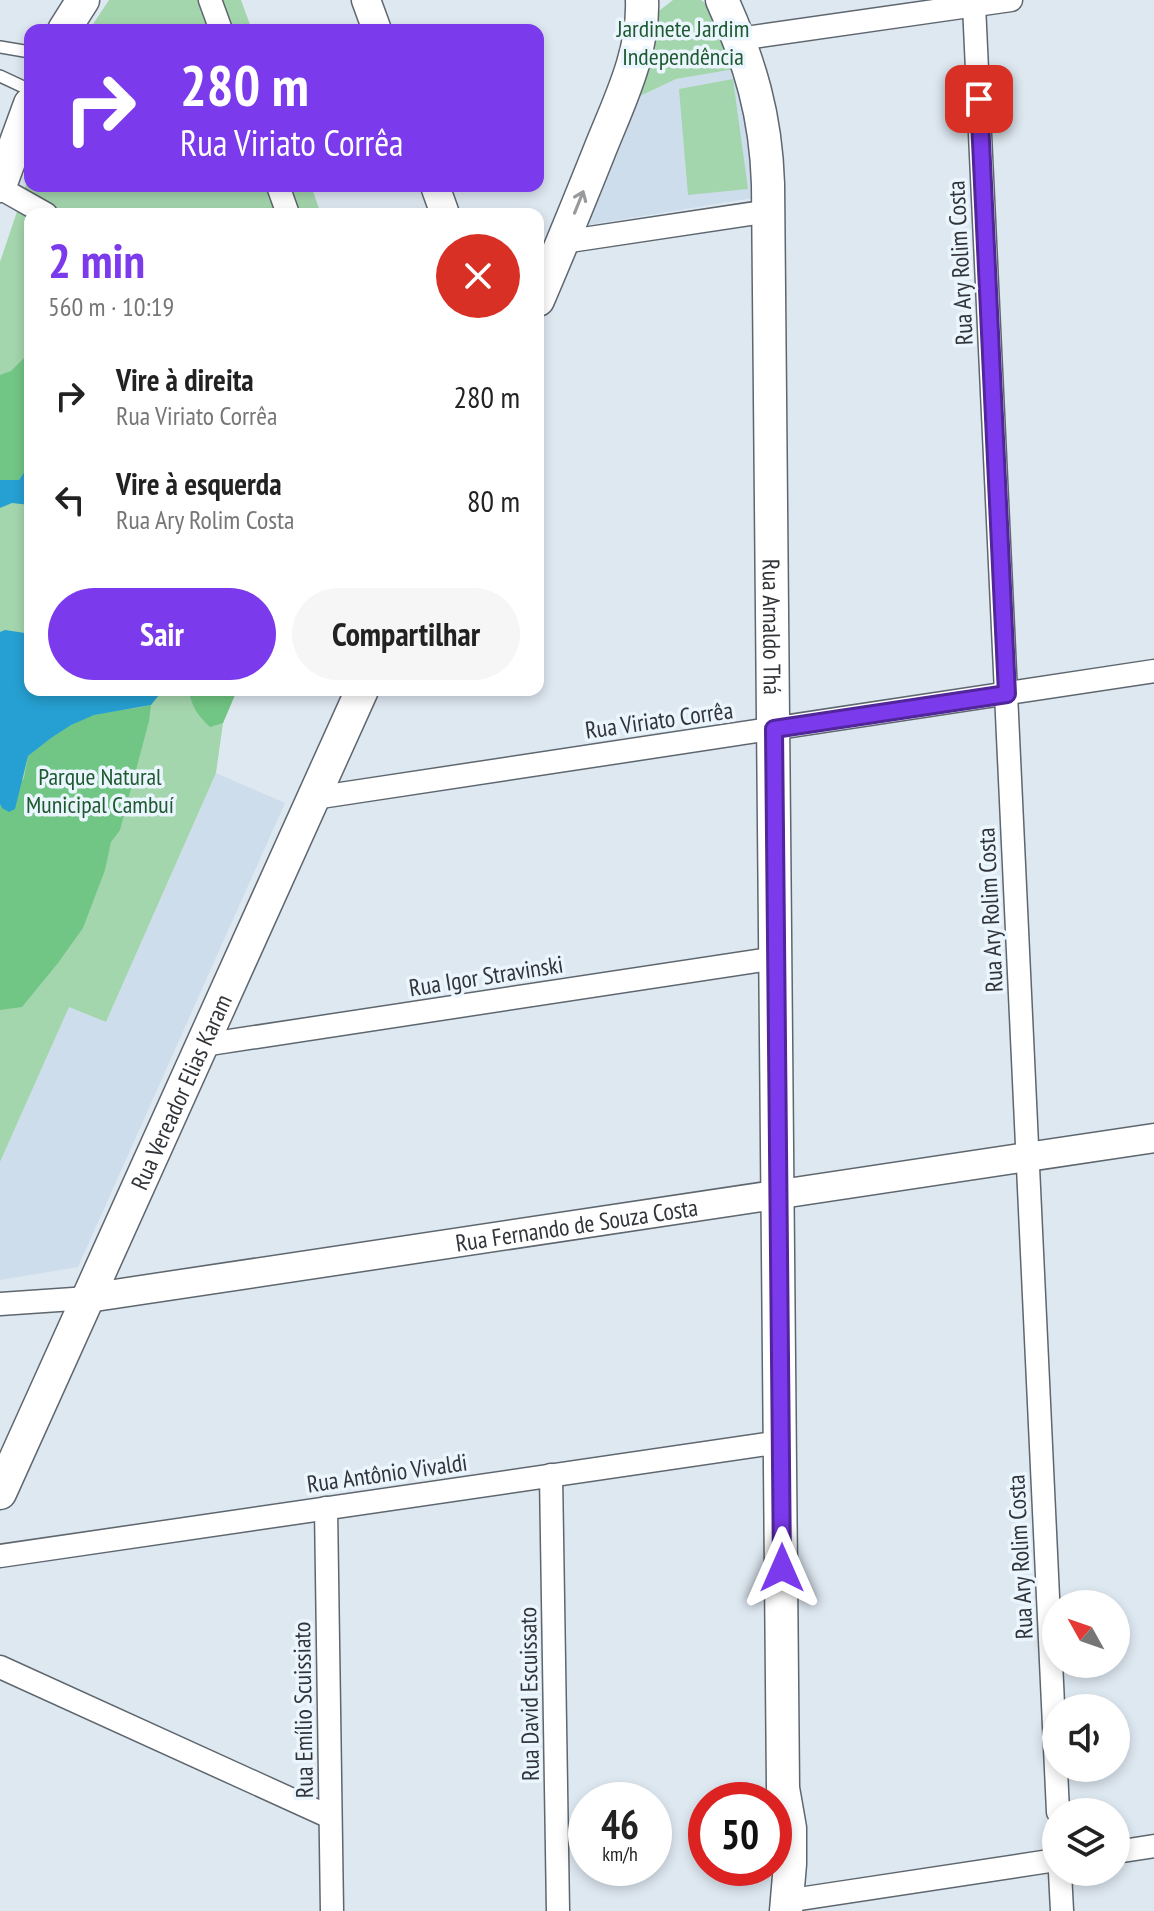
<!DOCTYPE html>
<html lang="pt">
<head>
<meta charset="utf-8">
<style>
	:root { --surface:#fff; --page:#f6f6f6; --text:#222; --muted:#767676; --accent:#7c3aed }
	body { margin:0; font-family:"PT Sans Narrow",sans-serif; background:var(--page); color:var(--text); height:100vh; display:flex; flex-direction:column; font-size:30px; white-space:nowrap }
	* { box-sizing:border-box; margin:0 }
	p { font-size:26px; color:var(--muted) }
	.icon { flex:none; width:44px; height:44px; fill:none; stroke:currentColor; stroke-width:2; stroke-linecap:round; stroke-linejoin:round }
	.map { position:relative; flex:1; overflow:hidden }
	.side { position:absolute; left:24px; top:208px; width:520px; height:488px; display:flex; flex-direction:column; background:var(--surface); border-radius:16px; box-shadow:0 4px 12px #0003 }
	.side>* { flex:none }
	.guide { position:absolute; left:24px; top:24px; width:520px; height:168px; border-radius:16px; box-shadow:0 4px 12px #0003; background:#7c3aed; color:#fff; overflow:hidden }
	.needle { width:52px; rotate:310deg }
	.controls { position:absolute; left:1042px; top:1590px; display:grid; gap:16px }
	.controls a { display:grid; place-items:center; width:88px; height:88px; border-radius:50%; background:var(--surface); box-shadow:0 4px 12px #0003; font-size:40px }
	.speed { position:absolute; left:568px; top:1782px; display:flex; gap:16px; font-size:40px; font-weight:700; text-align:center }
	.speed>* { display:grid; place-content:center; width:104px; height:104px; border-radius:50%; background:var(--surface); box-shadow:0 4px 12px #0003; line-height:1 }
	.speed small { font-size:20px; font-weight:400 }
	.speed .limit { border:12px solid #d22; background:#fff; color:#111 }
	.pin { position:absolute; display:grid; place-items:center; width:68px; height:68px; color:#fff; margin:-34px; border-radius:16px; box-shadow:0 4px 12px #0006 }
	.me { position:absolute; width:88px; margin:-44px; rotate:0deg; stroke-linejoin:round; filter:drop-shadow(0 0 6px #0008) }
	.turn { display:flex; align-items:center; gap:28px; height:168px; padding:0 24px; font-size:36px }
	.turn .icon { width:104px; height:104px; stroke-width:2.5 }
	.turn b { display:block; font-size:56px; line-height:68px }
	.round { display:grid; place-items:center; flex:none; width:84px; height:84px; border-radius:42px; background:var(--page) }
	.summary { display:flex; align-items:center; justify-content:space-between; height:136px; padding:0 24px }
	h1 { font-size:48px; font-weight:600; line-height:60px; color:var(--accent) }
	.primary-button { display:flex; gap:16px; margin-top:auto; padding:16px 24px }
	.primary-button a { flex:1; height:92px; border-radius:48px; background:var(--accent); color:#fff; font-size:32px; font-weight:600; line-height:92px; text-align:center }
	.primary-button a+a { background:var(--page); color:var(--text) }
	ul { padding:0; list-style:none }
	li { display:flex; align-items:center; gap:24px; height:104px; padding:0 24px }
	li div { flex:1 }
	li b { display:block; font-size:30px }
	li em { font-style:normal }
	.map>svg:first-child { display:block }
	.built { fill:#ceddec }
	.green { fill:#a4d6ad }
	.forest { fill:#72c685 }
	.water { fill:#26a0d2 }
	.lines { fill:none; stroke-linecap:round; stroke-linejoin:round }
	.service-casing { stroke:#5e666e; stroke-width:14 }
	.minor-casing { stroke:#5e666e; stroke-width:25 }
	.tertiary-casing { stroke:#5e666e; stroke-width:31 }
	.secondary-casing { stroke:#5e666e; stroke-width:35 }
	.service { stroke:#fff; stroke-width:11 }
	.minor { stroke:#fff; stroke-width:22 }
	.tertiary { stroke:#fff; stroke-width:28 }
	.secondary { stroke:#fff; stroke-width:32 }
	.oneway { stroke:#989a9c }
	.route-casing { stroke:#51269a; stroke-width:20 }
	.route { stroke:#7c3aed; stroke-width:14 }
	.labels { text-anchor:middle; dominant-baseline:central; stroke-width:7; stroke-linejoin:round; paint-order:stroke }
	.park-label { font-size:24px; fill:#1e592f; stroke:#ebf5fe }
	.street-label { font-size:24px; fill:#313438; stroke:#ebf5fe }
</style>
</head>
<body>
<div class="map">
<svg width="1154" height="1911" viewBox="0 0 1154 1911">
	<rect width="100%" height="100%" fill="#dee8f1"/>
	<g class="built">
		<polygon points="735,69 750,126 753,198 588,225 636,98 676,79"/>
		<polygon points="216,773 285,803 78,1267 0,1280 0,1162 69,1006 106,1022"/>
	</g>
	<g class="green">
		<polygon points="109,0 241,0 252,30 89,30"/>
		<polygon points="673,0 701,0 705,3 735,69 676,79 636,98 655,14"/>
		<polygon points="733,79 748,189 688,195 679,89"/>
		<polygon points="30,173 30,186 311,186 321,214 30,214 30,690 237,690 223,723 216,773 106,1022 69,1007 0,1162 0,262"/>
	</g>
	<g class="forest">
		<polygon points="26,356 30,356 30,454 27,468 19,480 0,480 0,375 11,371"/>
		<path d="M189 690H237L223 723 210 727C198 716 191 706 189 690Z"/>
		<path d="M151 705 149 721 120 830 111 842 105 870 83 928 58 963 22 1007 0 1010V804L2 808 24 778 28 756C48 740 69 722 94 715 112 710 133 710 151 705Z"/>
	</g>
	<g class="water">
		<polygon points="30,454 30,505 12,503 0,508 0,480 19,480 27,468"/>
		<polygon points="5,630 25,633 30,637 30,690 68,690 71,692 96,690 163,690 151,705 94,715 71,725 51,738 28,756 15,809 9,812 2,808 0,804 0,632"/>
	</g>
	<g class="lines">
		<defs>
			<g id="service">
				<polyline points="0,47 30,52"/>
				<polyline points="0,76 30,90"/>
			</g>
			<g id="minor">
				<polyline points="210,0 221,30"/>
				<polyline points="974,5 1058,1812"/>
				<polyline points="739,39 1011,0"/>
				<polyline points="278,186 288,214"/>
				<polyline points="0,188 46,214"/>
				<polyline points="563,242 769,211"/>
				<polyline points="314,798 1154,671"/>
				<polyline points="203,1045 776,958"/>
				<polyline points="0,1304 88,1298"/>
				<polyline points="551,1475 558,1911"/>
				<polyline points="326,1508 332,1911"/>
				<polyline points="0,1556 781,1442"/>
				<polyline points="0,1667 330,1817"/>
				<polyline points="1116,1852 1154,1846"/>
				<polyline points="1060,1872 1062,1911"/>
				<polyline points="786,1901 1056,1860"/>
			</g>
			<g id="tertiary">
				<polyline points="366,0 377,30"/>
				<polyline points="435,186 445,214"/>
				<path id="s1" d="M88 1298 1154 1138"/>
			</g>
			<g id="secondary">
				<path id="s2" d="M722 0C750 62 766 116 768 184L783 1788 790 1828V1864L786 1911"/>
				<polyline points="64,30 83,0"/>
				<polyline points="0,186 30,104"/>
				<path d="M538 300C559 251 579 202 599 152 618 104 644 54 642 0"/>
				<path id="s3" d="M0 1493 362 690"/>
			</g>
		</defs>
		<use href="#service" class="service-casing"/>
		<use href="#minor" class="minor-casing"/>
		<use href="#tertiary" class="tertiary-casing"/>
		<use href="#secondary" class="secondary-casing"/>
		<use href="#service" class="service"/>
		<use href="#minor" class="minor"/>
		<use href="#tertiary" class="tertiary"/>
		<use href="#secondary" class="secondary"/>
	</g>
	<defs><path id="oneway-shaft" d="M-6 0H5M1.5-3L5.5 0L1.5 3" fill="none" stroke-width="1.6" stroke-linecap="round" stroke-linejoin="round" transform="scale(2)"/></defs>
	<use class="oneway" href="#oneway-shaft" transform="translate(579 202) rotate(-68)"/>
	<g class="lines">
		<defs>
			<polyline id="route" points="782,1568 774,729 1007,694 979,99"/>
		</defs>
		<use href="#route" class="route-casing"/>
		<use href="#route" class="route"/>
	</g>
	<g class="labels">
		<g class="park-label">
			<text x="683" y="28">Jardinete Jardim<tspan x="683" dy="28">Independência</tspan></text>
			<text x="100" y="776">Parque Natural<tspan x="100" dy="28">Municipal Cambuí</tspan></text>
		</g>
		<g class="street-label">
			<text transform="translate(960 263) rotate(-93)">Rua Ary Rolim Costa</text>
			<text stroke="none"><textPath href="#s2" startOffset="634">Rua Arnaldo Thá</textPath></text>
			<text transform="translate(659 720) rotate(-8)">Rua Viriato Corrêa</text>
			<text transform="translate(990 910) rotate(-93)">Rua Ary Rolim Costa</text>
			<text transform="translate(486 976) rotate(-9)">Rua Igor Stravinski</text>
			<text stroke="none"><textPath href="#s3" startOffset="440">Rua Vereador Elias Karam</textPath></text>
			<text stroke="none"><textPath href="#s1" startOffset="494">Rua Fernando de Souza Costa</textPath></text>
			<text transform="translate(387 1473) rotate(-8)">Rua Antônio Vivaldi</text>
			<text transform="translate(1020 1557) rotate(-93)">Rua Ary Rolim Costa</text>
			<text transform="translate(529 1694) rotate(-91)">Rua David Escuissato</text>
			<text transform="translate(303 1710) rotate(-91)">Rua Emílio Scuissiato</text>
		</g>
	</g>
</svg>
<div class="controls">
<a><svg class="needle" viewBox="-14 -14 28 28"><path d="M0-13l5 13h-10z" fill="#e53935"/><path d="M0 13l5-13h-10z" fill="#767676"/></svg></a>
<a><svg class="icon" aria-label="sound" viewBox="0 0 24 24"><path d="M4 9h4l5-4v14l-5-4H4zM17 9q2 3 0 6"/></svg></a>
<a><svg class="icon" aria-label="layers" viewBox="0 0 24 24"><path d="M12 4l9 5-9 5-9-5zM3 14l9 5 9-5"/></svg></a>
</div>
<div class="speed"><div>46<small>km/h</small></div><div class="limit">50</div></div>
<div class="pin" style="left:979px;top:99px;background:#d93025"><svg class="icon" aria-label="arrive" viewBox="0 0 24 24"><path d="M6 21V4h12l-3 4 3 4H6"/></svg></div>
<svg class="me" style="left:782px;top:1568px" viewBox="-20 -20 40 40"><path d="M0-17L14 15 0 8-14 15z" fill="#7c3aed" stroke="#fff" stroke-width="4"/></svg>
<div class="guide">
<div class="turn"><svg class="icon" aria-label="right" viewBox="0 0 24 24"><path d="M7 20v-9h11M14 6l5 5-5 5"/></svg><div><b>280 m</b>Rua Viriato Corrêa</div></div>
</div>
<section class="side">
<div class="summary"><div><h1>2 min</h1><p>560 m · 10:19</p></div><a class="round" style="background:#d93025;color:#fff"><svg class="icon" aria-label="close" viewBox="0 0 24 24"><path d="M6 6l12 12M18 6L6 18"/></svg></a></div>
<ul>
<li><svg class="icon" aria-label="right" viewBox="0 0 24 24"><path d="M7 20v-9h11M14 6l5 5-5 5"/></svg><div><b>Vire à direita</b><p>Rua Viriato Corrêa</p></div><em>280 m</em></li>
<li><svg class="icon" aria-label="left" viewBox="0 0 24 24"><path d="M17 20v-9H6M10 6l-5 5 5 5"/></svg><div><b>Vire à esquerda</b><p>Rua Ary Rolim Costa</p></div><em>80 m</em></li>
</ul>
<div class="primary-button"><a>Sair</a><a>Compartilhar</a></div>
</section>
</div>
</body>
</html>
